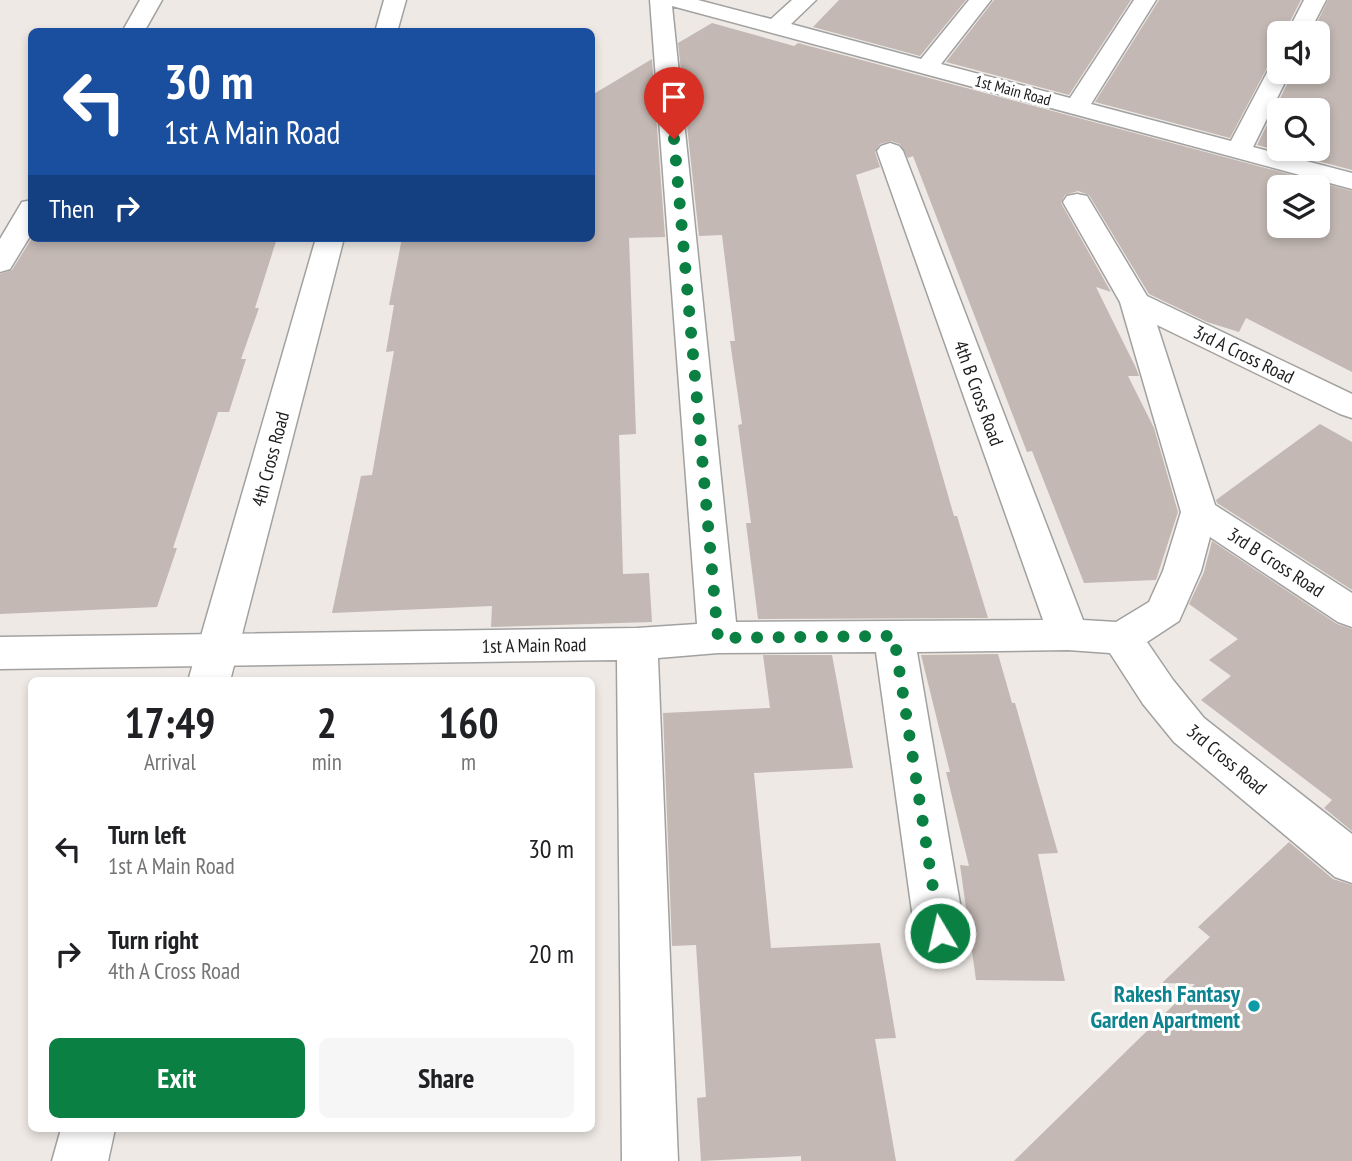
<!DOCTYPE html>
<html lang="en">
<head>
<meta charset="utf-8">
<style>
	:root { --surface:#fff; --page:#f6f6f6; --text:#202124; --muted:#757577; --accent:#0b8043 }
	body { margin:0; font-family:"PT Sans Narrow",sans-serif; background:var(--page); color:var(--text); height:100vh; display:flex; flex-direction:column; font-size:26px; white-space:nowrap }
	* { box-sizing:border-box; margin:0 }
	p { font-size:23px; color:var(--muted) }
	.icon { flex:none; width:38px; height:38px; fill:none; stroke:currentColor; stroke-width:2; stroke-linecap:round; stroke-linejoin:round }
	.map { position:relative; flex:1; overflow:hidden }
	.side { position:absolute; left:28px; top:677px; width:567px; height:455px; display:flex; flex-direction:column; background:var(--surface); border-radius:10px; box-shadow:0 4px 10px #0003 }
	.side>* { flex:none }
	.banner { position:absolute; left:28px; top:28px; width:567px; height:214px; border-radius:10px; box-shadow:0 4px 10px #0003; background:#1a4fa0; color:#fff; overflow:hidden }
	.controls { position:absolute; left:1267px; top:21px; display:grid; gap:14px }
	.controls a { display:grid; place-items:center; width:63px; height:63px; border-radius:10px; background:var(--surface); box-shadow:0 4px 10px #0003; font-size:35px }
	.pin { position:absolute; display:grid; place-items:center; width:60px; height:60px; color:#fff; margin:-72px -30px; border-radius:50% 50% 50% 0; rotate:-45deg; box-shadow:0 0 7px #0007 }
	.pin .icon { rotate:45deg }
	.me { position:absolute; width:77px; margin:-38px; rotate:351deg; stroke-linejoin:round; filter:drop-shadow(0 0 5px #0008) }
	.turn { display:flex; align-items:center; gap:24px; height:147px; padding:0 21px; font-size:32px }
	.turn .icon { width:91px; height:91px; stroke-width:2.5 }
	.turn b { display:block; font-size:49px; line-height:60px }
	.then { display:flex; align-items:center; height:66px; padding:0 21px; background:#0003; gap:14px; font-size:26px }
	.eta { display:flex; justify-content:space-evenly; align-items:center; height:119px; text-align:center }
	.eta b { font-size:42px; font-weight:800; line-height:49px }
	.action { display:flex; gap:14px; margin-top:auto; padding:14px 21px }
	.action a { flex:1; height:80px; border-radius:10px; background:var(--accent); color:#fff; font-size:28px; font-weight:800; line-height:80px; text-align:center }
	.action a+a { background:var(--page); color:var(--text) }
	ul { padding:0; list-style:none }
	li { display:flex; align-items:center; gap:21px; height:105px; padding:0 21px }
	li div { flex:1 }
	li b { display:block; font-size:26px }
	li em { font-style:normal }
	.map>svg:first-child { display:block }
	.building { fill:#c3b8b3; fill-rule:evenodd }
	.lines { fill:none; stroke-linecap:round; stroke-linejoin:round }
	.minor-casing { stroke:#a1a1a1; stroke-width:3 }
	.tertiary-casing { stroke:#a1a1a1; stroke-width:3 }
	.minor { fill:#fff; fill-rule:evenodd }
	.tertiary { fill:#fff; fill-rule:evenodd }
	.route { stroke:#0b8043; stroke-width:12; stroke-dasharray:0 21.6 }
	.culture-dot { fill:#0f9aa8; stroke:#fff; stroke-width:2.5 }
	.labels { text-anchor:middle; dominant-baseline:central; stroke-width:6; stroke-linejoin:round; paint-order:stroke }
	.far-street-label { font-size:16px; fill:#1d1d1d; stroke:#fff }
	.street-label { font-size:19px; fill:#1d1d1d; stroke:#fff }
	.near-culture-label { font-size:23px; font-weight:bold; fill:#0d838f; stroke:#fff; text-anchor:end }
</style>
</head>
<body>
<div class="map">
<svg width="1352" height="1161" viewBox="0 0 1352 1161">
	<rect width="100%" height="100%" fill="#eee9e4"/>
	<g class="building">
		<polygon points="839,0 966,0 920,56 813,27"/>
		<polygon points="994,0 1131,0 1069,95 946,62"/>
		<polygon points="1159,0 1301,0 1284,33 1279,33 1279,61 1269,64 1230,138 1095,102"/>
		<path d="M1328 0H1352V170L1257 145 1293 72H1318V33H1312ZM1279 110H1318V149H1279Z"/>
		<path d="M712 23 794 46 798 43 1352 191V372L1246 318 1239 332 1207 322 1149 294 1089 195 1078 191 1065 195 1061 203 1111 292 1096 287 1136 368 1139 376H1128L1154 428 1178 512 1156 580 1084 583 1032 451 1027 452 913 156 908 158 900 144 891 141 880 144 875 152 880 167 856 175 954 516H957L988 618 758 619 746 523H751L738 425 742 424 730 341H735L722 235 699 236 678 43ZM1279 187H1318V226H1279Z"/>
		<polygon points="652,59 665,237 625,238 629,238 636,434 619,435 623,574 649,573 652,622 491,627 492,606 332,613 361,476 372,475 394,351 386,352 394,305 389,305 402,238 592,238 592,95"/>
		<polygon points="32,238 277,238 255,308 259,308 241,359 246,359 229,412 218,412 173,548 177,548 157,607 0,614 0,274 12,270"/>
		<polygon points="1320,424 1352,442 1352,590 1217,503 1216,500"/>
		<polygon points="1212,541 1337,624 1352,629 1352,831 1324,808 1332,800 1201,700 1231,676 1209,660 1238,639 1189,604 1204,572"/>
		<polygon points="998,654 1012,703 1015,703 1058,853 1038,854 1065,981 976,980 960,865 969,866 946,772 950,772 921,655"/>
		<polygon points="763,655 832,655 853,768 754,773 771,948 880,943 896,1038 875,1039 896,1161 801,1161 801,1156 701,1161 697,1098 706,1097 696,945 672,946 663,713 770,708"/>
		<polygon points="1289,842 1333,879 1352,885 1352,1161 1014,1161 1195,984 1162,983 1210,937 1198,927"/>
	</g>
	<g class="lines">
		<defs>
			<g id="minor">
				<polygon points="140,0 162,0 144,32 122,32"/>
				<polygon points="650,0 698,0 771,19 792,0 816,0 791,24 921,59 969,0 991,0 941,64 1070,98 1134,0 1156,0 1091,104 1231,141 1271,65 1279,63 1279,72 1290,72 1253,147 1352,173 1352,189 672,6 736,622 1043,620 877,151 881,146 890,143 899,146 903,151 1083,620 1116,622 1149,602 1163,571 1181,512 1120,302 1063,202 1067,196 1077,194 1087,196 1147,296 1352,394 1352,418 1340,414 1157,325 1215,505 1352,593 1352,627 1338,622 1210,537 1201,571 1179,621 1147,642 1173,680 1204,718 1352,834 1352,883 1335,877 1174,742 1143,704 1110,653 1068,650 917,652 965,933 957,949 940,956 923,949 915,933 876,652 718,653 658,658 678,1161 622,1161 617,660 0,669 0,637 637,628 697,624"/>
				<polygon points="1304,0 1326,0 1309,33 1287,33"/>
				<polygon points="32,200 32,233 10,269 0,272 0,239 22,202"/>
			</g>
			<g id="tertiary">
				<polygon points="384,0 406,0 397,32 375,32"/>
				<polygon points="316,238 344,238 230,681 188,681"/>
				<polygon points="61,1129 115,1129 108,1161 52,1161"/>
			</g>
		</defs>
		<use href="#minor" class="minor-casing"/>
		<use href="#tertiary" class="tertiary-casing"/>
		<use href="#minor" class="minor"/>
		<use href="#tertiary" class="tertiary"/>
	</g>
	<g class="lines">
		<polyline class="route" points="674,139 718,638 894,636 940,933"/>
	</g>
	<circle class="culture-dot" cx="1254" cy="1006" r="7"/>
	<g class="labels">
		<g class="far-street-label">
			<text transform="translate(1013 90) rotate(15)">1st Main Road</text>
		</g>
		<g class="street-label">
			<text transform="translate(1244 354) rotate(26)">3rd A Cross Road</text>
			<text transform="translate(979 393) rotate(70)">4th B Cross Road</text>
			<text transform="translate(270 459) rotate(-75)">4th Cross Road</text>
			<text transform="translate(1276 562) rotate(33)">3rd B Cross Road</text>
			<text transform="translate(534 645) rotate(-1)">1st A Main Road</text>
			<text transform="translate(1227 759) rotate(40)">3rd Cross Road</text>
		</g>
		<g class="near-culture-label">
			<text x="1240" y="993">Rakesh Fantasy<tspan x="1240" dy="26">Garden Apartment</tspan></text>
		</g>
	</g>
</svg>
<div class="controls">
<a><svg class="icon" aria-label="sound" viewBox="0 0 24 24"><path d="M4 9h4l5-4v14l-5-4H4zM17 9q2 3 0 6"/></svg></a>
<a><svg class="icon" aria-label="search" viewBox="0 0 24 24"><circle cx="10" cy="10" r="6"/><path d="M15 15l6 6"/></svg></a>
<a><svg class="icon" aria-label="layers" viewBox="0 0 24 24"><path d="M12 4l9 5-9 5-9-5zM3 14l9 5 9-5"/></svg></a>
</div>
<div class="pin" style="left:674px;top:139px;background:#d93025"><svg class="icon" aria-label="arrive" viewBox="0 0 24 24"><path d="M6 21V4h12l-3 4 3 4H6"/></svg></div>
<svg class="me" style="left:940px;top:933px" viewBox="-20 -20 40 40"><circle r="17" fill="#0b8043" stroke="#fff" stroke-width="3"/><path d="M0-11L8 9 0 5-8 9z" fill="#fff"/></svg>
<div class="banner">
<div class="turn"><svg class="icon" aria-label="left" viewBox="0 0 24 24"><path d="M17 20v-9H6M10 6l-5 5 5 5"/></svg><div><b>30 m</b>1st A Main Road</div></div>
<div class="then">Then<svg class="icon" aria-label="right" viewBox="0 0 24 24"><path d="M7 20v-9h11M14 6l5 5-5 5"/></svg></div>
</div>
<section class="side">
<div class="eta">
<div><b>17:49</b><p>Arrival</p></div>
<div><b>2</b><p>min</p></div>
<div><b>160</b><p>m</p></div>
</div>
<ul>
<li><svg class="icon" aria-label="left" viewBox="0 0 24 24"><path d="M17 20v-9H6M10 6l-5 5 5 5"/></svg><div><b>Turn left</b><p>1st A Main Road</p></div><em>30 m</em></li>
<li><svg class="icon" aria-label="right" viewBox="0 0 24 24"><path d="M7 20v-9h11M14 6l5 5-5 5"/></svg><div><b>Turn right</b><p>4th A Cross Road</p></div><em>20 m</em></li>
</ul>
<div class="action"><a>Exit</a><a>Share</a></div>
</section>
</div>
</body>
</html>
